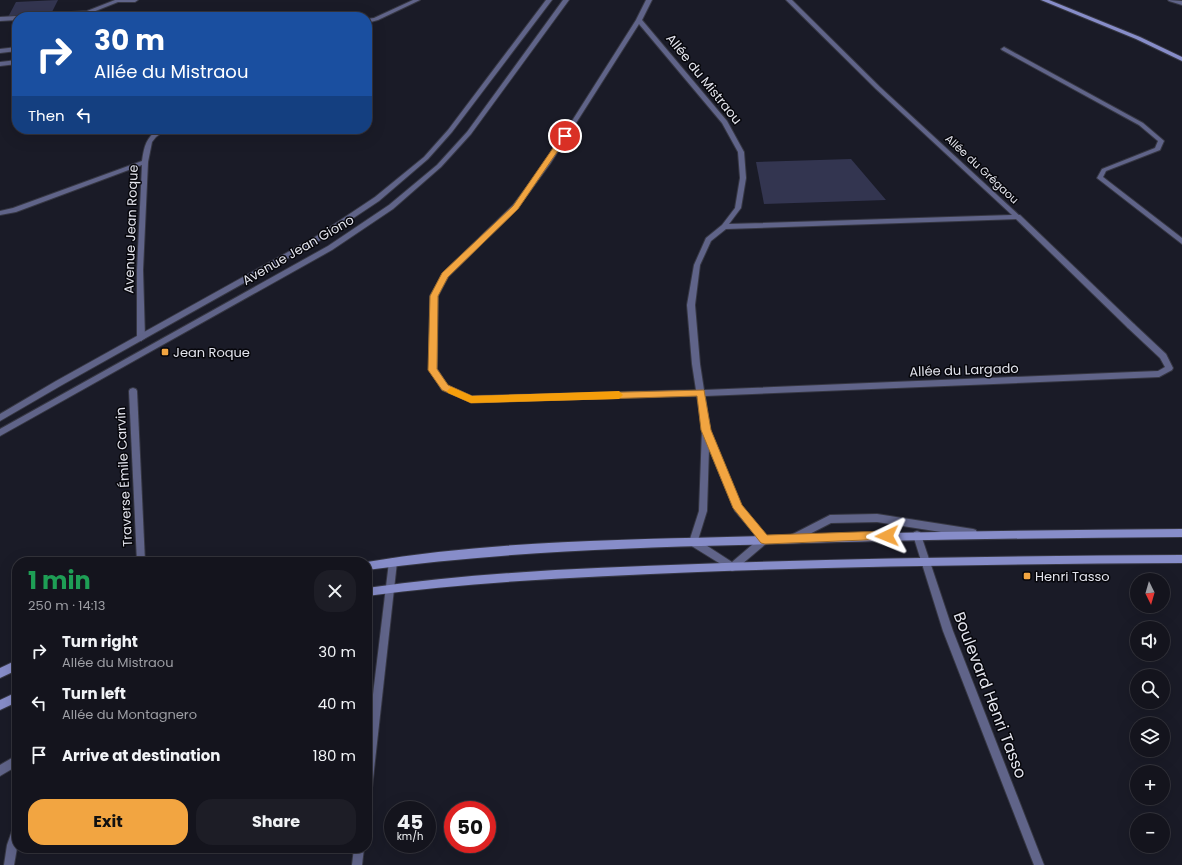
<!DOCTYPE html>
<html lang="en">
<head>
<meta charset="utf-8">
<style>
	:root { --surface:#14141d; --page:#1d1d26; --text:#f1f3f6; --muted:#9d9ea4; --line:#33333b; --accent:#f2a541 }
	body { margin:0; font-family:Poppins,sans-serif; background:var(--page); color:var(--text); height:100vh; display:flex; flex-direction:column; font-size:15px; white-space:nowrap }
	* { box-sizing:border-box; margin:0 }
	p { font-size:13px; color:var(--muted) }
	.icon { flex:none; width:22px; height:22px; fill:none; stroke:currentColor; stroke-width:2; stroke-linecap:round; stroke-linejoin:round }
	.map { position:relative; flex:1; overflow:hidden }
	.drawer { position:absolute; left:12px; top:557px; width:360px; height:296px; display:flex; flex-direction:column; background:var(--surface); border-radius:16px; box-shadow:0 4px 16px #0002,0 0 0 1px var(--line) }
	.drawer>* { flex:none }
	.guide { position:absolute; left:12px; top:12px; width:360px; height:122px; border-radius:16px; box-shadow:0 4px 16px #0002,0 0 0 1px var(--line); background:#1a4fa0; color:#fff; overflow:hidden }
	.needle { width:26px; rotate:175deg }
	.tools { position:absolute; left:1130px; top:573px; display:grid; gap:8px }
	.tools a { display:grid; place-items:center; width:40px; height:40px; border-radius:50%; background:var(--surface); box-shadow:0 4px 16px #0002,0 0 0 1px var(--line); font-size:20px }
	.speed { position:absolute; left:384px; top:801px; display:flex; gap:8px; font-size:20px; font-weight:700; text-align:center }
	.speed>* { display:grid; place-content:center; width:52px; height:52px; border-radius:50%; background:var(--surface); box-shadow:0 4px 16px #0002,0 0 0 1px var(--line); line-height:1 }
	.speed small { font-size:10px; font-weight:400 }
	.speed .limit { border:6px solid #d22; background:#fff; color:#111 }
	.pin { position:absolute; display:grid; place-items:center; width:34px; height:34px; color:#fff; margin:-17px; border:2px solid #fff; border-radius:50%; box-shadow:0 1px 4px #0007 }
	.me { position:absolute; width:44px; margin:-22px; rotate:268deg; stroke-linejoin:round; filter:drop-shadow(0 0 3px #0008) }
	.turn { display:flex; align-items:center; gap:14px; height:84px; padding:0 16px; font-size:18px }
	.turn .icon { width:52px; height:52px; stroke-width:2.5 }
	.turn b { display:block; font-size:28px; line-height:34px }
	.then { display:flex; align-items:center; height:38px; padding:0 16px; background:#0003; gap:8px; font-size:15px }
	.round { display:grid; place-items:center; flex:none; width:42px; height:42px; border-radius:16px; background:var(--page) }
	.overview { display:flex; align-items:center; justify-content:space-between; height:68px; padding:0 16px }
	h1 { font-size:24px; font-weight:700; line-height:30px; color:#1e9e55 }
	.primary-button { display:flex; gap:8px; margin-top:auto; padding:8px 16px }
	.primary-button a { flex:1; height:46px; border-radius:16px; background:var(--accent); color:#111; font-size:16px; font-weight:700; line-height:46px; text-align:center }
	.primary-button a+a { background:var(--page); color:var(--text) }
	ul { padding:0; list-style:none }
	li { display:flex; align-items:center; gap:12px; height:52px; padding:0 16px }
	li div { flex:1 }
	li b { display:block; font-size:15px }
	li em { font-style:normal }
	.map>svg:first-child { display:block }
	.green { fill:#333550 }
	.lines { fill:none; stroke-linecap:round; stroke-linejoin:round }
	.service-casing { stroke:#363743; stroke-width:2 }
	.pedestrian-casing { stroke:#363743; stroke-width:2 }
	.minor-casing { stroke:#363743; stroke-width:2 }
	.tertiary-casing { stroke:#363743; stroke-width:2 }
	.secondary-casing { stroke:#363743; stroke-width:2 }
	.service { fill:#606489; fill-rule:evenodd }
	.pedestrian { fill:#606489; fill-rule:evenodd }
	.minor { fill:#606489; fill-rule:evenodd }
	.tertiary { fill:#606489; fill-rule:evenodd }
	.secondary { fill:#878dc9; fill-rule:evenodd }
	.route { fill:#f2a541; stroke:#9d6b2a }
	.slow { fill:#f59e0b }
	.poi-dot { fill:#f2a541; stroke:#06060b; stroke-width:1.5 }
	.labels { text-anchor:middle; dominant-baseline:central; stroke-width:3; stroke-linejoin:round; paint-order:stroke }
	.far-street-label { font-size:11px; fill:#e3e4ed; stroke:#06060b }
	.street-label { font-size:13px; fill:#e3e4ed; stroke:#06060b }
	.poi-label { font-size:13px; fill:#e3e4ed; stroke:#06060b; text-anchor:start }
	.near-street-label { font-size:16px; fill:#e3e4ed; stroke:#06060b }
</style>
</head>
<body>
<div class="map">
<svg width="1182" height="865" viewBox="0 0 1182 865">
	<rect width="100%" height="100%" fill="#1a1b27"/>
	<g class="green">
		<polygon points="58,0 51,14 8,17 16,2"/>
		<polygon points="851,159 886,200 764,204 756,162"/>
	</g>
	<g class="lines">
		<defs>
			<g id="service">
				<polygon points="1004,47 1143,123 1163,140 1164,141 1160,150 1106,171 1103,177 1182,238 1182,244 1097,178 1102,169 1155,148 1158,141 1139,125 1002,50 1001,49"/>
				<polygon points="877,514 973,529 976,530 977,533 976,536 973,537 877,522 831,523 794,542 791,541 790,538 791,535 830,515"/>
				<polygon points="17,755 17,766 0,776 0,765"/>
				<polygon points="17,827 17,848 14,865 4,865 7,845 13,828"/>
			</g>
			<g id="pedestrian">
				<polygon points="115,0 138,0 135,2 118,2 88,14 45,17 22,17 25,15 87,11"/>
				<polygon points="17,16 19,17 17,17 17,20 0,21 0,17"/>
				<polygon points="1016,215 1020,215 1134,324 1135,326 1134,328 1128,328 1016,219"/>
			</g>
			<g id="minor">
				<polygon points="413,0 420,0 378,20 367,23 367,19 374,18"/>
				<path d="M646 0H652L642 20 727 121 744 152 746 178 741 208 729 224 1012 215 876 89 786 0H792L880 87 1021 217 1018 219 726 229 711 241 700 265 695 305 700 364 704 390 1158 371 1165 367 1160 358 1128 328 1127 326 1128 324H1134L1166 354 1173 368 1172 370 1159 377 705 396 710 430 741 506 769 539 768 542 735 570 732 571 690 545 689 542 699 511 702 430 697 396 471 402 442 390 429 369 430 296 443 273 513 205 546 162 636 20ZM639 24 722 123 738 152 740 178 735 208 722 225 706 238 694 265 687 305 692 364 696 390 471 396 448 386 437 369 438 296 448 277 517 209 550 164ZM709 448 735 511 759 539 732 562 698 540 707 511Z"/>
				<polygon points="1168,0 1182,1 1182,5 1169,1"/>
				<polygon points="17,47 17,51 0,53 0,49"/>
				<polygon points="17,60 17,64 0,66 0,62"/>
				<path d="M159 129H166L156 137 152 142 148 162 143 270 145 338 141 341 137 338V270L142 165 16 212 0 215V211L13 208 142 161C144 147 146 137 159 129Z"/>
				<polygon points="133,388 136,389 137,391 145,562 137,562 129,391 130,389"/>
				<polygon points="917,531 920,532 953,631 1044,865 1034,865 943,631 913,535 914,532"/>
				<polygon points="393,558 396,559 397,562 372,788 371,792 367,793 367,744 389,562 390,559"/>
				<polygon points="354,848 364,848 362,865 352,865"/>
			</g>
			<g id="tertiary">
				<polygon points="546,0 552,0 452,132 428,159 379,201 319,241 62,385 0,421 0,414 56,381 315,237 375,197 424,157 448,130"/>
				<polygon points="563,0 569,0 471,134 441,167 393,209 332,250 0,436 0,429 328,246 389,205 437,165 467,132"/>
			</g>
			<g id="secondary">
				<polygon points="1041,0 1049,0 1140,37 1182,57 1182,61 1136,39"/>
				<path d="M1182 529V537C1034 538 887 540 739 545 614 548 491 553 367 570V562C485 542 607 540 727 537 878 533 1030 530 1182 529Z"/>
				<path d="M1182 555V563C1021 564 859 566 698 572 587 577 477 581 367 596V588C477 572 587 568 698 564 859 558 1021 556 1182 555Z"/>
				<polygon points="17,660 17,670 0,678 0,668"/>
				<polygon points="17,692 17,702 0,710 0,700"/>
			</g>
		</defs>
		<use href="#service" class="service-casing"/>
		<use href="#pedestrian" class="pedestrian-casing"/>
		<use href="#minor" class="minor-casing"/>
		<use href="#tertiary" class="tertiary-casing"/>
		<use href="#secondary" class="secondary-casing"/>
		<use href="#service" class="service"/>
		<use href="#pedestrian" class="pedestrian"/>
		<use href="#minor" class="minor"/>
		<use href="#tertiary" class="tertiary"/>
		<use href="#secondary" class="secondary"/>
	</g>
	<polygon class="route" points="562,135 568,136 518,209 448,277 438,296 437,369 448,385 472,396 704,390 711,430 742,505 767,535 887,531 890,532 892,536 890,539 765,544 761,543 733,508 701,430 697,396 471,403 442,390 428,370 430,296 442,273 513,206"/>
	<polygon class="slow" points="451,387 472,396 619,391 623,395 619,399 471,403 448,393 447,391"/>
	<g class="poi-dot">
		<rect x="161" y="348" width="8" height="8" rx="2"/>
		<rect x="1023" y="572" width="8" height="8" rx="2"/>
	</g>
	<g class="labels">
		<g class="far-street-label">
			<text transform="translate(982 169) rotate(43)">Allée du Grégaou</text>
		</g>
		<g class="street-label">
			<text transform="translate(704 79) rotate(51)">Allée du Mistraou</text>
			<text transform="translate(131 229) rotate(-88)">Avenue Jean Roque</text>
			<text transform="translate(298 250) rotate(-30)">Avenue Jean Giono</text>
			<text transform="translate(964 370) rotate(-2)">Allée du Largado</text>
			<text transform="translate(124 477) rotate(-93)">Traverse Émile Carvin</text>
		</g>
		<g class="poi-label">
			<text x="173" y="352">Jean Roque</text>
			<text x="1035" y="576">Henri Tasso</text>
		</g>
		<g class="near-street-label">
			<text transform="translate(990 695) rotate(69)">Boulevard Henri Tasso</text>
		</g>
	</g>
</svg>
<div class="tools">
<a><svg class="needle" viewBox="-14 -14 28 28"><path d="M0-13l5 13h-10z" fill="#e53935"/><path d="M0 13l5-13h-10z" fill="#9d9ea4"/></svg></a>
<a><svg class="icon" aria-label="sound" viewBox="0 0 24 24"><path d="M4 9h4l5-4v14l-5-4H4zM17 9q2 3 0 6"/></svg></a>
<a><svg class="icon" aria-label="search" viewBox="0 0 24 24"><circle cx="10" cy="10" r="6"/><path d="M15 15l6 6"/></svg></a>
<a><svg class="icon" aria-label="layers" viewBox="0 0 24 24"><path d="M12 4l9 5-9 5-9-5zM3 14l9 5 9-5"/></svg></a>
<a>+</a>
<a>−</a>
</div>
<div class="speed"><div>45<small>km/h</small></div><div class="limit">50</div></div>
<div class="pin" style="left:565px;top:136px;background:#d93025"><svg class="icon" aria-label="arrive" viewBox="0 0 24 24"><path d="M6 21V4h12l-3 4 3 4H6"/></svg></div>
<svg class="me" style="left:887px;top:536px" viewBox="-20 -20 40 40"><path d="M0-17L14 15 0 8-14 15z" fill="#f2a541" stroke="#fff" stroke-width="4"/></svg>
<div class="guide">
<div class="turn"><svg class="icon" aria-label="right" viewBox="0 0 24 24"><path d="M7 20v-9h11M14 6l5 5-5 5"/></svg><div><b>30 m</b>Allée du Mistraou</div></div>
<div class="then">Then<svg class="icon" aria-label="left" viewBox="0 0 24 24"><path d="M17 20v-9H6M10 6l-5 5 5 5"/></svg></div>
</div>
<section class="drawer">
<div class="overview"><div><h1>1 min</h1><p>250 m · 14:13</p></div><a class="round"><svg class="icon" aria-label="close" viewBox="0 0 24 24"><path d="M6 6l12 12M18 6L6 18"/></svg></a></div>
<ul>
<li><svg class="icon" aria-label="right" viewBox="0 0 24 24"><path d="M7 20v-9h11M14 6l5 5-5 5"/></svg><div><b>Turn right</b><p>Allée du Mistraou</p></div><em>30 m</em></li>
<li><svg class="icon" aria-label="left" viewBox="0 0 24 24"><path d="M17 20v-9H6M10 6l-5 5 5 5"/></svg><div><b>Turn left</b><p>Allée du Montagnero</p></div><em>40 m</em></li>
<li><svg class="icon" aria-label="arrive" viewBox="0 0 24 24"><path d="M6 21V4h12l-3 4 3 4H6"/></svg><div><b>Arrive at destination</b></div><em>180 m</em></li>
</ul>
<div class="primary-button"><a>Exit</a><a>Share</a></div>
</section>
</div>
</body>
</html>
